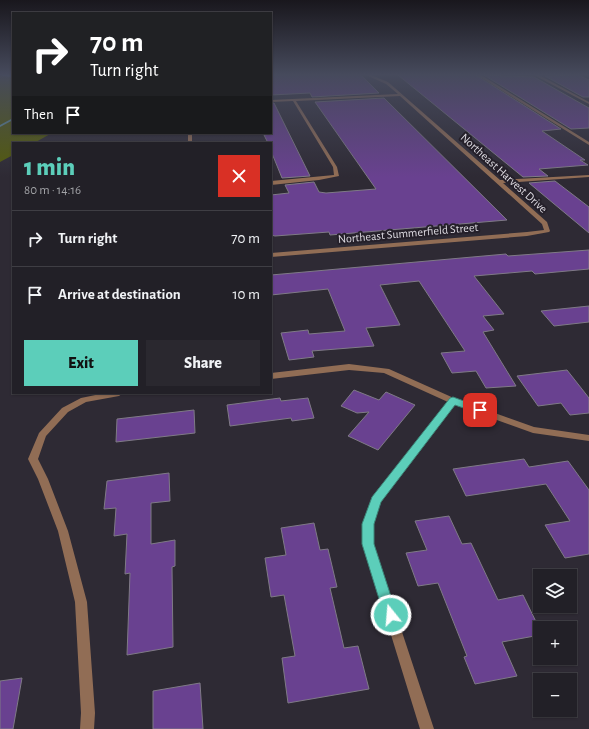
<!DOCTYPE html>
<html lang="en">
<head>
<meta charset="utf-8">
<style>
	:root { --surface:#222027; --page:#2a282f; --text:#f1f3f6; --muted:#a2a3a7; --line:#3f3e44; --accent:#5cceba }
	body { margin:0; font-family:"Alegreya Sans",sans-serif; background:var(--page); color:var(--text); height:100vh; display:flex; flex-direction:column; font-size:15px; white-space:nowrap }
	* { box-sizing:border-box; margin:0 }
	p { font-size:13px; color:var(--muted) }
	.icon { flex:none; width:22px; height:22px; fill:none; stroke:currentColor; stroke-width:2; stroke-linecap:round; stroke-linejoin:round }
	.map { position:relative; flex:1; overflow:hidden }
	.drawer { position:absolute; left:12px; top:142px; width:260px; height:252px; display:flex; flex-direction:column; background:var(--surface); border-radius:0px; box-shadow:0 1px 3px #0004,0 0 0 1px var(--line) }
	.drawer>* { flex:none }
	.banner { position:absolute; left:12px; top:12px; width:260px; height:122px; border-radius:0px; box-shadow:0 1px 3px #0004,0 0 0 1px var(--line); background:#202124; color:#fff; overflow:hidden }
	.fabs { position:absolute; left:533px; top:569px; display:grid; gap:8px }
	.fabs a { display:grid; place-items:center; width:44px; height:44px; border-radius:0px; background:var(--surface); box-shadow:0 1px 3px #0004,0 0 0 1px var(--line); font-size:20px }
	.pin { position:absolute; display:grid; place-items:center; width:34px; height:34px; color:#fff; margin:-17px; border-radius:8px; box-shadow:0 2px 6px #0006 }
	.me { position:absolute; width:44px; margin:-22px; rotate:343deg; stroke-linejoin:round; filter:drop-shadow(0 0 3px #0008) }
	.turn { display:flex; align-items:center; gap:14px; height:84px; padding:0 12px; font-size:18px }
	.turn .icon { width:52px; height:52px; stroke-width:2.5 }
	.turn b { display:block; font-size:28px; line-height:34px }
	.then { display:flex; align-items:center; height:38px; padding:0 12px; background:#0003; gap:8px; font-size:15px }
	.round { display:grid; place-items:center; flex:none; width:42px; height:42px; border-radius:0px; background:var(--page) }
	.overview { display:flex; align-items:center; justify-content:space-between; height:68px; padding:0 12px }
	h1 { font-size:24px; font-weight:800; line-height:30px; color:var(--accent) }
	.cta { display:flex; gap:8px; margin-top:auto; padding:8px 12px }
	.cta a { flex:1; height:46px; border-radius:0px; background:var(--accent); color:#111; font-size:16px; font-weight:800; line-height:46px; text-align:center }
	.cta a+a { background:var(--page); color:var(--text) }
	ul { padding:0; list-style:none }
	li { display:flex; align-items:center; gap:12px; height:56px; padding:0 12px; border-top:1px solid var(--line) }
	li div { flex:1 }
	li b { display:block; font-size:15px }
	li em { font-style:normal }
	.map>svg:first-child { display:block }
	.green { fill:#545b0a }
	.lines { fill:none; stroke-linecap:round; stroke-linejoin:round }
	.stream { fill:#6090a1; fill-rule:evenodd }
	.building { fill:#694190; stroke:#7f7a86 }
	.service { fill:#916d55; fill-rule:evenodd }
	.minor { fill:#916d55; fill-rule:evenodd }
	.route { fill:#5cceba; stroke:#3c8679 }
	.labels { text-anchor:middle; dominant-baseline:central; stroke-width:4; stroke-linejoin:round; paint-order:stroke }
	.far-street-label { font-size:12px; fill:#dfdce3; stroke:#25202a }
</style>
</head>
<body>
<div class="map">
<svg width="589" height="729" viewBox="0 0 589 729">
	<rect width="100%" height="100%" fill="#2e2a34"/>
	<polygon class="green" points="0,75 13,75 13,133 52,133 34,143 13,143 13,155 0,162"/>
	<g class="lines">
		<g class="stream">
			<polygon points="2,75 13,75 13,77 3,76"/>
			<polygon points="13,118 13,120 0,127 0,125"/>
		</g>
	</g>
	<g class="building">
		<polygon points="271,75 361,75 379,93 312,97 310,93 271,95"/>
		<polygon points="398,75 476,75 561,129 542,131 585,160 580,160 588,165 539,169 548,176 523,177"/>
		<polygon points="484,75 534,77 589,108 589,128 571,129"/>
		<polygon points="578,75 589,80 589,97 583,97 545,76"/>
		<polygon points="384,98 507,220 330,235 329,232 275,236 271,235 271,195 289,193 285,185 314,182 319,192 326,193 376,189 315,102"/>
		<polygon points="271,103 274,103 310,176 282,178 271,151 271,143 268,143 264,135 271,134"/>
		<polygon points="555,181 589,207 589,233 529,183"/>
		<polygon points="589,250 589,269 535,274 532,271 474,276 504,314 483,316 494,330 483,332 516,386 486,388 476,371 452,373 441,353 465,351 419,281 380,285 400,325 366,328 374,346 312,351 314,357 289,360 281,333 308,330 309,334 345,331 328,289 271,295 271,275 506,254 508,256"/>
		<polygon points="589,306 589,322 554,326 541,311"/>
		<polygon points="567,370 589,398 589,413 570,415 561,403 538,406 517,376"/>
		<polygon points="354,390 379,400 386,392 415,405 378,450 348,436 369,412 357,413 341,406"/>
		<polygon points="280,398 281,401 308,398 314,418 292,421 291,418 230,426 227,405"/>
		<polygon points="194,410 195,433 116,442 117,419"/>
		<polygon points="524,459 529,467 568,461 589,490 589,554 565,558 545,525 570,521 546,484 466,496 453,469"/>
		<polygon points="169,473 170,501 151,503 151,544 175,540 175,566 172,567 173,647 127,655 130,573 125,574 127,534 114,536 116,508 104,509 107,481"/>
		<polygon points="449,516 462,544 471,543 498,600 523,595 540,630 540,635 502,642 517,676 475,684 464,657 467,656 438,583 418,586 406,553 427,550 415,521"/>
		<polygon points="314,523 320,550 328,549 337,587 330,588 344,648 358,646 369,689 288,703 282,658 295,656 284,595 271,597 265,558 286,555 281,528"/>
		<polygon points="22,678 13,729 0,729 0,681"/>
		<polygon points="200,683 203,729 153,729 153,691"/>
	</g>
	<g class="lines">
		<polygon class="service" points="534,75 539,75 589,102 589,104"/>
		<g class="minor">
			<polygon points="366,75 371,75 388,82 500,180 589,175 589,177 503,183 547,222 550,231 549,232 527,236 271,257 271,253 527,232 544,230 542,224 400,96 296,101 337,167 339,176 319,180 271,185 271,181 334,175 333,167 293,101 271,102 271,100 398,94 386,84"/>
			<polygon points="477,75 481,75 589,142 589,145"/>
			<rect x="188" y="133" width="4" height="10"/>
			<polygon points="349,364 389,369 456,399 534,427 589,435 589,441 533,433 455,405 381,502 373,524 373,544 434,729 420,729 363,544 363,524 372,497 448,402 384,373 349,370 271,379 271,373"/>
			<polygon points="105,393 123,393 119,396 86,402 68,412 46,436 38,459 48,479 68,531 87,602 95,713 94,729 80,729 81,713 75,602 58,531 38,479 28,459 39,433 62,408 81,398"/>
		</g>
	</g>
	<linearGradient id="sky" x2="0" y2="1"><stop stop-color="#19171d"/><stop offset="0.42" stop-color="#464a5c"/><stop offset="1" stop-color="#464a5c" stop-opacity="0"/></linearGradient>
	<rect width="589" height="177" fill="url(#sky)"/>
	<polygon class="route" points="453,397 483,408 485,410 480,414 455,405 381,502 374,524 374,544 397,615 395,620 391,622 386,620 384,615 362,544 362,524 372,497 450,398"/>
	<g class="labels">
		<g class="far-street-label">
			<text transform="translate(504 173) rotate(42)">Northeast Harvest Drive</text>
			<text transform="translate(408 233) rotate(-5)">Northeast Summerfield Street</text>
		</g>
	</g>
</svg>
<div class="fabs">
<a><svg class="icon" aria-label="layers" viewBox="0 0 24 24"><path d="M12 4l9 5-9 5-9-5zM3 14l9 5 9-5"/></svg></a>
<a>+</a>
<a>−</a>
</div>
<div class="pin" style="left:480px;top:410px;background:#d93025"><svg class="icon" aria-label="arrive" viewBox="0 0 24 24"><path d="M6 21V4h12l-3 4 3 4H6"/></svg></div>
<svg class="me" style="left:391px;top:615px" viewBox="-20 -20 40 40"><circle r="17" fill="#5cceba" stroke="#fff" stroke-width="3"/><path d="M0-11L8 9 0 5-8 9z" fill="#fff"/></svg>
<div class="banner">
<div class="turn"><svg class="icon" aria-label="right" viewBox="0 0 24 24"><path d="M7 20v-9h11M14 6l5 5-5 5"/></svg><div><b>70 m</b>Turn right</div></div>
<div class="then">Then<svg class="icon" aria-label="arrive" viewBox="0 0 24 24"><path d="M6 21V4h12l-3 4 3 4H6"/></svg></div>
</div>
<section class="drawer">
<div class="overview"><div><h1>1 min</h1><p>80 m · 14:16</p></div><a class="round" style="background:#d93025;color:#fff"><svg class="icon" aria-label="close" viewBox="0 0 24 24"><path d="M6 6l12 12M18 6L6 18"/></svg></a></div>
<ul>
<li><svg class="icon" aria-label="right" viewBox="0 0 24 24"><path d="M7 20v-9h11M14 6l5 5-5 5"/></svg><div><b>Turn right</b></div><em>70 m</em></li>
<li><svg class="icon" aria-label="arrive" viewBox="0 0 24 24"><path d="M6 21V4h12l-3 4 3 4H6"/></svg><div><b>Arrive at destination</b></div><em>10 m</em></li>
</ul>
<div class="cta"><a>Exit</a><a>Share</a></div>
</section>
</div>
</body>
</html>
